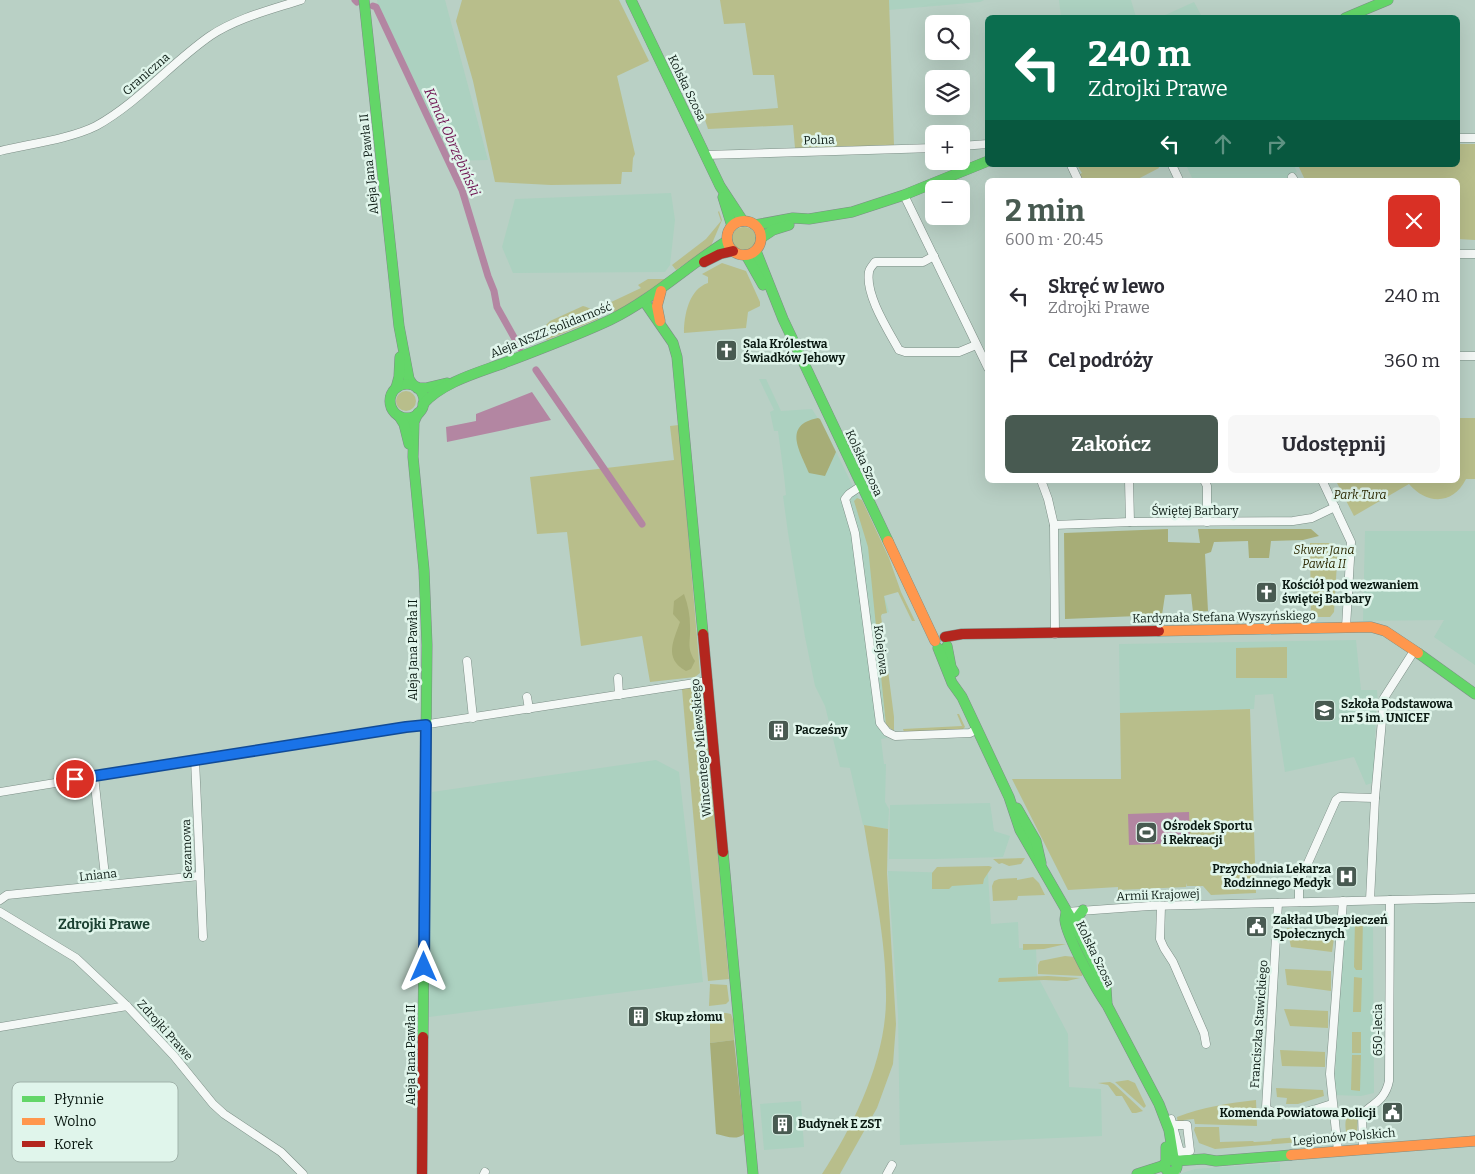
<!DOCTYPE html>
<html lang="pl">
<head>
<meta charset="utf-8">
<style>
	:root { --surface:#fff; --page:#f7f7f7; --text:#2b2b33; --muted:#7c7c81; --accent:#485a51 }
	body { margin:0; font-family:Bitter,serif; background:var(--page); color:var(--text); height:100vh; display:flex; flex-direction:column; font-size:19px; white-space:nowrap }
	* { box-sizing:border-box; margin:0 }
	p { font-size:16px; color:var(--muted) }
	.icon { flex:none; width:28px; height:28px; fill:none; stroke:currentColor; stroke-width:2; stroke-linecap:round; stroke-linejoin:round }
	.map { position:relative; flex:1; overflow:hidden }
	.panel { position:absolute; left:985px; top:178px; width:475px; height:305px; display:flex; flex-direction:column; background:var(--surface); border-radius:8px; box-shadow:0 5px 20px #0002 }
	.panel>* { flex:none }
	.guide { position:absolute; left:985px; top:15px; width:475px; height:152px; border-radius:8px; box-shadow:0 5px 20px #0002; background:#0b6e4f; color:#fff; overflow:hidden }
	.tools { position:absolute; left:925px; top:15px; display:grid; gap:10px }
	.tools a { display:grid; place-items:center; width:45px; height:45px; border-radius:8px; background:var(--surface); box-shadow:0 5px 20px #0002; font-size:25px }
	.pin { position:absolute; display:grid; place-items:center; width:42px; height:42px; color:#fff; margin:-21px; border:2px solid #fff; border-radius:50%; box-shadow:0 1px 5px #0007 }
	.me { position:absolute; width:55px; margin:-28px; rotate:0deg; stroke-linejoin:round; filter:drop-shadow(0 0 4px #0008) }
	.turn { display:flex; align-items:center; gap:18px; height:105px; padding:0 20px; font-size:22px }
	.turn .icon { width:65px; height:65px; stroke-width:2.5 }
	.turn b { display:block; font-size:35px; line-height:42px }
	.lanes { display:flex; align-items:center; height:48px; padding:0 20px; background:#0003; justify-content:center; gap:25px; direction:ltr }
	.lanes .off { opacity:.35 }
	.round { display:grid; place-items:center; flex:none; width:52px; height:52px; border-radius:8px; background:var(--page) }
	.head { display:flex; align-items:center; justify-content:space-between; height:85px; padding:0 20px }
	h1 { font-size:30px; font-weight:700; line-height:38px; color:var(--accent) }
	.cta { display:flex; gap:10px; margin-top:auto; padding:10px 20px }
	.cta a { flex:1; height:58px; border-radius:8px; background:var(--accent); color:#fff; font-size:20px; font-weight:700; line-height:58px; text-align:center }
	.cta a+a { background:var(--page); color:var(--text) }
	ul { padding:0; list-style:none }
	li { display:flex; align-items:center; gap:15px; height:65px; padding:0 20px }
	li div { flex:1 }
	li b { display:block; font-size:19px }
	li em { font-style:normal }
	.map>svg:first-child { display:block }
	.built { fill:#acd1c0 }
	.green { fill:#b8be8b }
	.forest { fill:#a7ad77 }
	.water { fill:#b386a2 }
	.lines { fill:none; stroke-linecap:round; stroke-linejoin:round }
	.canal { stroke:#b386a2; stroke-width:7 }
	.street-casing { stroke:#7c8e86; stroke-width:9 }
	.fast-casing { stroke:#7c8e86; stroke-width:11 }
	.slow-casing { stroke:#7c8e86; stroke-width:11 }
	.jam-casing { stroke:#7c8e86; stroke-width:11 }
	.street { stroke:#f4f8f6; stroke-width:8 }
	.fast { stroke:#63d668; stroke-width:10 }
	.slow { stroke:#ff974d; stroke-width:10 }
	.jam { stroke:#b3261e; stroke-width:10 }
	.route-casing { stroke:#114b97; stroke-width:12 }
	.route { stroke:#1a73e8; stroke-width:9 }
	.labels { text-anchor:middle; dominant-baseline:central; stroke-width:5; stroke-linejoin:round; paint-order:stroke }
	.street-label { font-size:12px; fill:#0b1a13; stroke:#e0f5eb }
	.poi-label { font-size:12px; font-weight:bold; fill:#0b1a13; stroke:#e0f5eb; text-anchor:start }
	.park-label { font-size:12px; font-style:italic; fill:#2e2b04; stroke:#e0f5eb }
	.water-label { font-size:14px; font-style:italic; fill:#6e1251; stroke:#e0f5eb }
	.neighbourhood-label { font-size:14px; font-weight:bold; fill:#1c4132; stroke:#e0f5eb }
	.key { fill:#e0f5eb; stroke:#a0b3aa; stroke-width:1 }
	.key-label { font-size:14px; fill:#0b1a13 }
</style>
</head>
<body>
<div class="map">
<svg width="1475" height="1174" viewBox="0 0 1475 1174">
	<rect width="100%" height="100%" fill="#b9d0c5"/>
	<g class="built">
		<polygon points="377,0 445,0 488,160 448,161 378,7"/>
		<polygon points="889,0 984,0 980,2 889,10"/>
		<polygon points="1059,0 1131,0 1136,17 1061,17"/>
		<polygon points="1194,2 1202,17 1161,17"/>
		<polygon points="1186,165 1294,165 1297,172 1283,180 1193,180"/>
		<polygon points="671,193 675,220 670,265 665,272 513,273 502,247 515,199"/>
		<polygon points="759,379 766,379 781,411 812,409 827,433 882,546 883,592 889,612 876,616 887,738 881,739 884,764 886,764 885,802 889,809 888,829 863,825 850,768 840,767 825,706 815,686 805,637 788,533 783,496 786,495 784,476 778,431 774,431 770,412 774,410"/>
		<polygon points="1365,531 1475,531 1475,665 1434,637 1444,620 1363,621"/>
		<polygon points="1356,640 1361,690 1377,690 1378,703 1376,709 1375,737 1376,749 1372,783 1366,785 1354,757 1285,772 1273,694 1255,695 1254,709 1120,713 1119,644"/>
		<polygon points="656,760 679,772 703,982 429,1017 432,792"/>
		<polygon points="990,803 994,831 1010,836 1003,857 934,859 889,859 890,805"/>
		<polygon points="888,871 988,874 991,924 1018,922 1019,948 1036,948 1037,975 1068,1034 1069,1087 1101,1089 1102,1136 900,1145 898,1014"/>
		<polygon points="1343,917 1373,917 1374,1093 1361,1096 1334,1095"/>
		<polygon points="801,1101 804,1147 764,1150 760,1104"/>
		<polygon points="1280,1163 1280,1174 1179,1174 1195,1169"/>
	</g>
	<g class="green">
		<polygon points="462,0 619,0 649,61 617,76 635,154 633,158 632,172 622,172 621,184 551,185 495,182 473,81 456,21"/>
		<polygon points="720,0 889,0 894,145 795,148 793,125 708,129 703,114 778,108 774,75 753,75 745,23 724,24"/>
		<polygon points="1458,144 1475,144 1475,240 1458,239 1458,180 1305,180 1298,165 1458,165"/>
		<polygon points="1077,165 1158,165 1159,168 1136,180 1068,180 1082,173"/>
		<polygon points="719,211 722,220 711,246 676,270 672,265 706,239 721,221 718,212"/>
		<circle cx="744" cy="239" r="12"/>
		<path d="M722 263 746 271 760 302V306L748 312 746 328 684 333C684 315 689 289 708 283V277L702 274Z"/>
		<polygon points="648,279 666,279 617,312 609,311 605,307 607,304 641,288 638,285"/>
		<path d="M583 306C590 308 597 311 598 319L547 340 544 338 546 325 550 321Z"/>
		<circle cx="406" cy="401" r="10"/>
		<path d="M1458 418H1475V479H1466C1453 505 1427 505 1409 484L1354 516 1337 483 1364 480H1458Z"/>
		<polygon points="679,425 700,673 695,677 650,682 642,636 581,646 567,532 537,534 530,477 674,460 670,426"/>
		<polygon points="857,498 862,500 889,558 901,592 915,621 912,621 898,592 884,596 887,613 882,614 881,616 894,717 894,731 886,725 868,547 854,501"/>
		<polygon points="1310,543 1332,543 1338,547 1334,612 1330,617 1311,617"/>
		<polygon points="1287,647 1287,678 1236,678 1236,648"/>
		<polygon points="694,687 700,687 703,693 729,979 708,981 682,689"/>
		<polygon points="1250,709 1256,893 1211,895 1203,886 1187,886 1187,883 1186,887 1118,890 1118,887 1068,890 1012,779 1121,779 1120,713"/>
		<polygon points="957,714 959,714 965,727 963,729 904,732 903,729 962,726"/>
		<path d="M864 825 888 829 887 873 896 1024 893 1064 877 1108 841 1172 840 1174H822C854 1125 885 1061 886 1001 887 942 873 882 864 825Z"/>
		<polygon points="1025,858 1021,864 1009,866 1002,863 999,864 993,859"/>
		<polygon points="989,866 992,867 984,879 983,884 952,886 949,889 932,889 932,873 937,867"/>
		<polygon points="1033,877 1039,883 1045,895 1018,896 1017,900 993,901 992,886 994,881 999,879 1017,878 1017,880"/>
		<polygon points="1363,918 1362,970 1356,970 1354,967 1355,919"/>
		<polygon points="1287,928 1335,931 1332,952 1291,947"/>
		<polygon points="1023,944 1066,944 1044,949 1023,950"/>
		<polygon points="1065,956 1075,957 1083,973 1082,976 1038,974 1038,965 1040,961"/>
		<polygon points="1285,969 1331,971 1331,991 1287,985"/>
		<polygon points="1048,976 1080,978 1067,981 1044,980 998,982 999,978"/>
		<polygon points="1354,977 1362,978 1361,1012 1353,1012"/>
		<polygon points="710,984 727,985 729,1001 726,1004 709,1006"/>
		<polygon points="1284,1009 1328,1011 1328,1028 1290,1026"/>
		<polygon points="710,1013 726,1013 731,1014 733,1020 734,1040 710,1043"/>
		<rect x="1352" y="1032" width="9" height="21"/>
		<polygon points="1280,1050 1325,1052 1325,1067 1282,1066"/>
		<polygon points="1352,1055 1361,1055 1360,1091 1351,1090"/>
		<polygon points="1128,1080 1135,1083 1146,1106 1144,1108 1115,1082"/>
		<polygon points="1110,1082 1114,1084 1143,1111 1136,1113 1132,1113 1122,1096 1116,1096 1108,1085 1098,1083"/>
		<polygon points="1276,1088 1323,1090 1324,1096 1298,1104 1286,1104 1287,1098 1277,1097"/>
		<path d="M1256 1100 1257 1126 1195 1124 1194 1119 1184 1120 1181 1124H1178L1177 1117C1203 1107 1229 1103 1256 1100Z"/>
		<path d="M1358 1108 1357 1132 1355 1135 1347 1136C1344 1124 1344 1112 1358 1108Z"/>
		<polygon points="1195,1127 1219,1127 1220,1142 1253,1141 1254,1142 1271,1141 1272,1139 1314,1136 1315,1137 1322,1135 1325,1137 1325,1140 1215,1149 1199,1143 1194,1130"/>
	</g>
	<g class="forest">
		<path d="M818 418 820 419 836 452 825 476 809 473C800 451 782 425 818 418Z"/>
		<polygon points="1168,529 1168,542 1200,543 1198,529 1311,529 1319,536 1303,540 1271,541 1269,558 1249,558 1248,541 1214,542 1211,552 1205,554 1208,611 1193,612 1191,594 1165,595 1162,615 1065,619 1064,533"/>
		<path d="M684 594C688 605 690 615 690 626 691 641 686 647 695 661L691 669 686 671C663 658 674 640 680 622L673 614 674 601Z"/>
		<path d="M734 1040 744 1134C736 1141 726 1136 716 1134L710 1043Z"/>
	</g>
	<g class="water">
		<polygon points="532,392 551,420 447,442 446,427 476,421 476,414"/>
		<polygon points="1189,812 1190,843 1129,845 1128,814"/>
	</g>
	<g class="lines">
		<g class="canal">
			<polyline points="355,0 357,2"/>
			<polyline points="373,6 376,7 462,190 488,276 494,291 497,307 520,348"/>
			<polyline points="536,370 642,524"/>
		</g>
		<defs>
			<g id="street">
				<polyline points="1458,138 1475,138"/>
				<polyline points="961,146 988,144"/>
				<path d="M0 151C29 144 70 139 96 126 139 102 170 64 210 36 237 18 270 10 301 0"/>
				<polyline points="705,155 934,148"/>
				<polyline points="1071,165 1078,180"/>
				<polyline points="1172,165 1179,180"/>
				<polyline points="1292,177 1294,180"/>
				<polyline points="904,195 988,368"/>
				<polyline points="1458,254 1475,254"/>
				<path d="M934 256 923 262H875C873 265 869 269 869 272 865 295 888 330 899 350L905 352H959L976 345"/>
				<polyline points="1458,356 1475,356"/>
				<polyline points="1041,480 1048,499 1054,525 1055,634"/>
				<polyline points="1129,480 1130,522"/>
				<polyline points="1204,480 1207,486 1207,522"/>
				<polyline points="1322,480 1351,542 1346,627"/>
				<polyline points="861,486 849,494 845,499 855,533 880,723 887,732 895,736 970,733 977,729"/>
				<polyline points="1054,525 1130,522 1293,521 1312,518 1335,507"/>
				<polyline points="467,661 473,718"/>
				<polyline points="618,678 619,695"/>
				<polyline points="527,697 529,709"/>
				<polyline points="195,760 203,937"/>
				<polyline points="94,776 106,885"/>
				<polyline points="0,792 195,760 708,681"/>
				<polyline points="0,900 7,895 199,876"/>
				<polyline points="1370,900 1375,798 1384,698 1414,651"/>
				<polyline points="1299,902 1299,883 1336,800 1340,797 1375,798"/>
				<path d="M1278 903 1266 1108C1283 1122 1314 1110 1332 1104"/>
				<polyline points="1161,906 1160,939 1164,948 1173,962 1204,1033 1206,1044"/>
				<polyline points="0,912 76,958 127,1006 174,1056 213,1104 224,1114 281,1152 303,1174"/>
				<polyline points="1066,912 1149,906 1475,898"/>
				<polyline points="0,1027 127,1006"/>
				<polyline points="1171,1119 1180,1152 1190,1151 1187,1125 1173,1125"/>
				<path d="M1363 1148 1362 1114C1375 1102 1385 1100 1389 1081L1390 900"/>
				<polyline points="1338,1151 1330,1074 1343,901"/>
				<polyline points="1168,1171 1168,1174"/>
				<polyline points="484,1174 485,1172"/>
				<polyline points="887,1174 892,1165"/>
				<polyline points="1175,1174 1177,1168"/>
			</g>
			<g id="fast">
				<polyline points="364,0 399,326 409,379 413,385"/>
				<polyline points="631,0 720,186 743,221"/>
				<polyline points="1345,18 1388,0"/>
				<polyline points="723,197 732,226"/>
				<polyline points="755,225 793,218 809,219 852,212 904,195 988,161"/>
				<polyline points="761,238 773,230 789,225"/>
				<polyline points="756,251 783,319 888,541"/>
				<polyline points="746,255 763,285"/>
				<polyline points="644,301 673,343 677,357 703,634"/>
				<circle cx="407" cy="401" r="17"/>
				<polyline points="396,388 399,377 400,357"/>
				<polyline points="417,388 426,388 447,383"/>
				<path d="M423 404C443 382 477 373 504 363 540 349 576 336 610 320 653 299 687 266 727 241"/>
				<polyline points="418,413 414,422 413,457 424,570 427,645 423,1037"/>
				<polyline points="399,416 404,424 409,444"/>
				<polyline points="947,646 951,667 954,672"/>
				<polyline points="938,648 952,683 962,697 1009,797 1020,830 1076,927 1106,988 1107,1004"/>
				<polyline points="1418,653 1475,694"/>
				<polyline points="1017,808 1036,841 1041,863"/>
				<polyline points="723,852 753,1174"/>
				<path d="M1066 912C1066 915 1065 917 1065 920 1066 936 1097 991 1107 1005L1159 1104 1169 1130 1174 1161 1204 1159 1216 1161 1291 1155"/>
				<polyline points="1076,927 1077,918 1083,910"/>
				<circle cx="1171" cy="1166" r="6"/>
				<polyline points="1137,1174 1162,1166 1166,1163 1166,1147"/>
			</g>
			<g id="slow">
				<circle cx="744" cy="238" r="17"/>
				<polyline points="660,321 657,306 661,291"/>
				<polyline points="888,541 935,641"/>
				<polyline points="1159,631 1371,627 1385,631 1418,653"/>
				<polyline points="1291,1155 1475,1141"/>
			</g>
			<g id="jam">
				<polyline points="704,262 720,254 733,251"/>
				<polyline points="703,634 723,852"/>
				<polyline points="945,637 962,634 1159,631"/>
				<polyline points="422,1174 423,1037"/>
			</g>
		</defs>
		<use href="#street" class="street-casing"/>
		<use href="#fast" class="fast-casing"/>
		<use href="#slow" class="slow-casing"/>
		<use href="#jam" class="jam-casing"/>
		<use href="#street" class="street"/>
		<use href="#fast" class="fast"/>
		<use href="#slow" class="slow"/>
		<use href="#jam" class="jam"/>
	</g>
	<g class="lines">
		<defs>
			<polyline id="route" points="75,779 406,727 426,725 424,967"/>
		</defs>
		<use href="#route" class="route-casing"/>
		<use href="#route" class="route"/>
	</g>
	<defs>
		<symbol id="church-square" viewBox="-11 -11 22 22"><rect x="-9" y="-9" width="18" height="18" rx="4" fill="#485a51" stroke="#e0f5eb"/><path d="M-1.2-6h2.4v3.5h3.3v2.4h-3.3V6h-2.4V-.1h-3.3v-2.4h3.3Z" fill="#fff"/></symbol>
		<symbol id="school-square" viewBox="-11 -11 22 22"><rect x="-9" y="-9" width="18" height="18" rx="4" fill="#485a51" stroke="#e0f5eb"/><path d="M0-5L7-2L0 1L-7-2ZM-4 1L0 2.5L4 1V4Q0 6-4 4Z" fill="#fff"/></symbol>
		<symbol id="building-square" viewBox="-11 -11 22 22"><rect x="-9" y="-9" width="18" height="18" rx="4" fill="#485a51" stroke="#e0f5eb"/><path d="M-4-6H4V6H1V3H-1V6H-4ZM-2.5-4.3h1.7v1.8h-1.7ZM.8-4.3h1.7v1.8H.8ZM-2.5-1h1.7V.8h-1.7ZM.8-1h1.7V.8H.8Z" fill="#fff"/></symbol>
		<symbol id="stadium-square" viewBox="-11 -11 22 22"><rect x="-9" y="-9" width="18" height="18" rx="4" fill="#485a51" stroke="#e0f5eb"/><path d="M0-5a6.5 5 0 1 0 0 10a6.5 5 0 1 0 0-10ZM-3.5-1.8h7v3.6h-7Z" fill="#fff"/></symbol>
		<symbol id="hospital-square" viewBox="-11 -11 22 22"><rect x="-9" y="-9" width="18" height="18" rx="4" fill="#485a51" stroke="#e0f5eb"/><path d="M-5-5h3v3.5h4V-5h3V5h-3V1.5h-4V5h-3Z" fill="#fff"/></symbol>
		<symbol id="civic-square" viewBox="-11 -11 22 22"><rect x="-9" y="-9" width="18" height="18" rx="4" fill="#485a51" stroke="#e0f5eb"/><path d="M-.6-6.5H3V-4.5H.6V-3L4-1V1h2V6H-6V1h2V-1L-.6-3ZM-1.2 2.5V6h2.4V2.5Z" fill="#fff"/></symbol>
	</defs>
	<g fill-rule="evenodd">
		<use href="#church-square" x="714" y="338" width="25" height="25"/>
		<use href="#church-square" x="1254" y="580" width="25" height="25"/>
		<use href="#school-square" x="1312" y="698" width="25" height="25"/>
		<use href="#building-square" x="766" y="718" width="25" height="25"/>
		<use href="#stadium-square" x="1134" y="820" width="25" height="25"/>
		<use href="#hospital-square" x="1334" y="864" width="25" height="25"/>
		<use href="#civic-square" x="1244" y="914" width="25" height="25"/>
		<use href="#building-square" x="626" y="1004" width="25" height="25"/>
		<use href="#civic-square" x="1380" y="1100" width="25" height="25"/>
		<use href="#building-square" x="770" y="1112" width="25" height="25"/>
	</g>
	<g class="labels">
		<g class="street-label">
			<text transform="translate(146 74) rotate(-41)">Graniczna</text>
			<text transform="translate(687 88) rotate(64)">Kolska Szosa</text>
			<text transform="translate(819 140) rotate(-2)">Polna</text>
			<text transform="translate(369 164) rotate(-96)">Aleja Jana Pawła II</text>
			<text transform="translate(551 330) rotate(-22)">Aleja NSZZ Solidarność</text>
			<text transform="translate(864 463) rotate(65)">Kolska Szosa</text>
			<text x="1195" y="511">Świętej Barbary</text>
			<text transform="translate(1224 617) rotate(-1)">Kardynała Stefana Wyszyńskiego</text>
			<text transform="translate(413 650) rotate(-90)">Aleja Jana Pawła II</text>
			<text transform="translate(881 650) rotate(83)">Kolejowa</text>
			<text transform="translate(701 748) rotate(-95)">Wincentego Milewskiego</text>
			<text transform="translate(187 849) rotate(-92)">Sezamowa</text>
			<text transform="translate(98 875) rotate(-6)">Lniana</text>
			<text transform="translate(1158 895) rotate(-2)">Armii Krajowej</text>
			<text transform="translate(1095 954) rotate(64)">Kolska Szosa</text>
			<text transform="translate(1259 1024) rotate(-86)">Franciszka Stawickiego</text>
			<text transform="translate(165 1030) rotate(48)">Zdrojki Prawe</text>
			<text transform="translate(1378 1030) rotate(-90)">650-lecia</text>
			<text transform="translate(411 1055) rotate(-90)">Aleja Jana Pawła II</text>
			<text transform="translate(1344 1137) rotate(-5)">Legionów Polskich</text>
		</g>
		<g class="poi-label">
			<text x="743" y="344">Sala Królestwa<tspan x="743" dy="14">Świadków Jehowy</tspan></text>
			<text x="1282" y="585">Kościół pod wezwaniem<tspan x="1282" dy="14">świętej Barbary</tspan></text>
			<text x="1341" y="704">Szkoła Podstawowa<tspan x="1341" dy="14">nr 5 im. UNICEF</tspan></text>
			<text x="795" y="730">Pacześny</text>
			<text x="1163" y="826">Ośrodek Sportu<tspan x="1163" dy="14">i Rekreacji</tspan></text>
			<text x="1331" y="869" text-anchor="end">Przychodnia Lekarza<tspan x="1331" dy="14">Rodzinnego Medyk</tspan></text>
			<text x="1273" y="920">Zakład Ubezpieczeń<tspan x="1273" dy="14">Społecznych</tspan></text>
			<text x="655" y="1017">Skup złomu</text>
			<text x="1376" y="1113" text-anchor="end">Komenda Powiatowa Policji</text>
			<text x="798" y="1124">Budynek E ZST</text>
		</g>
		<g class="park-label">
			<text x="1360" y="495">Park Tura</text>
			<text x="1324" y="550">Skwer Jana<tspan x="1324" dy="14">Pawła II</tspan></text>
		</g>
		<g class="water-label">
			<text transform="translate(452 142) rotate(66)">Kanał Obrzębiński</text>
		</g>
		<g class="neighbourhood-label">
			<text x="104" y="924">Zdrojki Prawe</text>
		</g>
	</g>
	<rect x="12" y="1082" width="166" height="80" rx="8" class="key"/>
	<rect x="22" y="1096" width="23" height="6" fill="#63d668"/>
	<rect x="22" y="1118" width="23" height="7" fill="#ff974d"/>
	<rect x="22" y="1141" width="23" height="6" fill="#b3261e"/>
	<g class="key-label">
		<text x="54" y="1104">Płynnie</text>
		<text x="54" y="1126">Wolno</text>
		<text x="54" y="1149">Korek</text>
	</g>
</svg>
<div class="tools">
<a><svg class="icon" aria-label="search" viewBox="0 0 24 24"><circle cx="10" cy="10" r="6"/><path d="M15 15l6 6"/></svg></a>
<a><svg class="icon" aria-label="layers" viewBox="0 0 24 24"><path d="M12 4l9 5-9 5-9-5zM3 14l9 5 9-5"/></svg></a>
<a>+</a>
<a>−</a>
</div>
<div class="pin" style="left:75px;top:779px;background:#d93025"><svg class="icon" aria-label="arrive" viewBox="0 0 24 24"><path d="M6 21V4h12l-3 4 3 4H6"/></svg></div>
<svg class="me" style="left:424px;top:967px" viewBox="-20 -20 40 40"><path d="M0-17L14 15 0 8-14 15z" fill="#1a73e8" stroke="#fff" stroke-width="4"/></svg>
<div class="guide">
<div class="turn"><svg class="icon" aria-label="left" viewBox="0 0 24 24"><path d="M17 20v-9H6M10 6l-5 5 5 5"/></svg><div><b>240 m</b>Zdrojki Prawe</div></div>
<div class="lanes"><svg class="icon" aria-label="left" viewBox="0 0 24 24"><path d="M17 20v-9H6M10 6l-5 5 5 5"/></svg><svg class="icon off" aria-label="ahead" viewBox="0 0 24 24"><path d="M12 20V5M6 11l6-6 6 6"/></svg><svg class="icon off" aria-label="right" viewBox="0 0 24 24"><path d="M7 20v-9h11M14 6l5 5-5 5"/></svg></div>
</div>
<section class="panel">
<div class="head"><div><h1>2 min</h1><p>600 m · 20:45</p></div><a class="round" style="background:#d93025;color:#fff"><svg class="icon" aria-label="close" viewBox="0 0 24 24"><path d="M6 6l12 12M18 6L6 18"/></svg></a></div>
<ul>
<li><svg class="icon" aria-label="left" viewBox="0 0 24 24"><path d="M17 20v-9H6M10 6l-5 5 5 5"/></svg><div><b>Skręć w lewo</b><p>Zdrojki Prawe</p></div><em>240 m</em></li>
<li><svg class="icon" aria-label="arrive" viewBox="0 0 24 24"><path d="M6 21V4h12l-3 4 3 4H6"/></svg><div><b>Cel podróży</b></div><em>360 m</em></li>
</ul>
<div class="cta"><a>Zakończ</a><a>Udostępnij</a></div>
</section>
</div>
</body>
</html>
